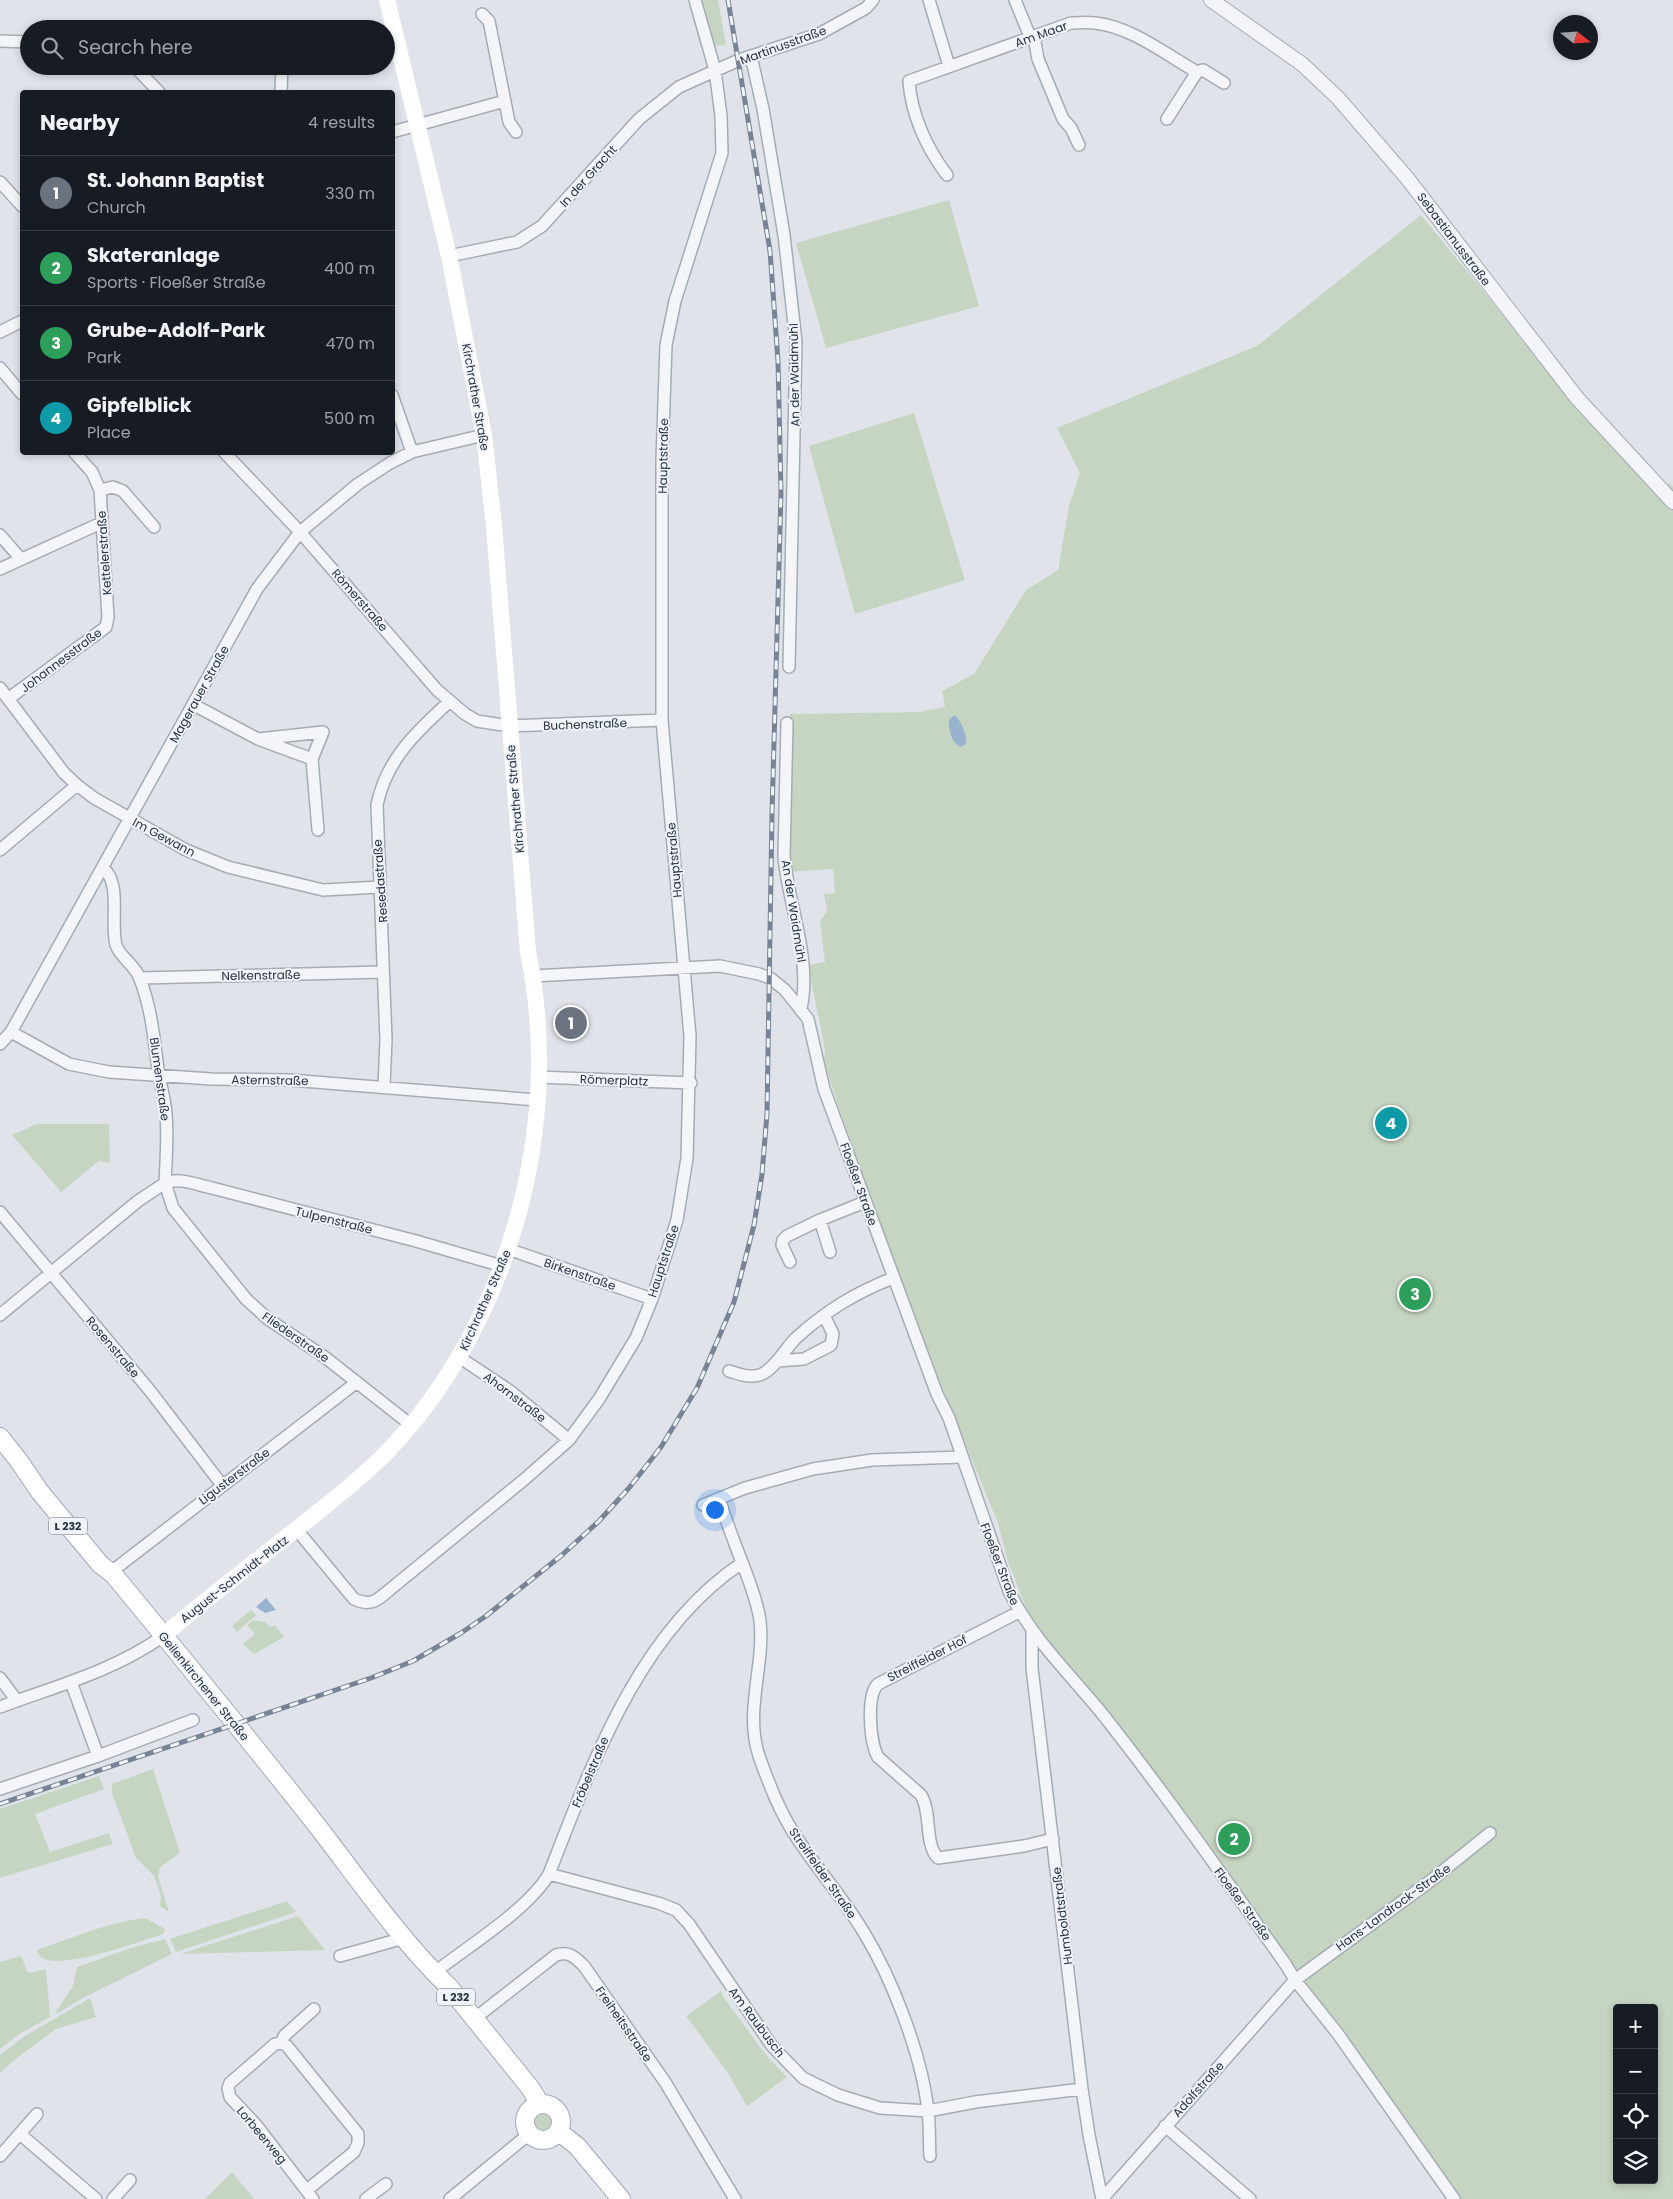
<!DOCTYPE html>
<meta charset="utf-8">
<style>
body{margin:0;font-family:Poppins,sans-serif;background:#20242c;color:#f1f3f6}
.controls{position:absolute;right:15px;bottom:15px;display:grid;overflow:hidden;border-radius:5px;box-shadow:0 2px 8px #0003}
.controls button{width:45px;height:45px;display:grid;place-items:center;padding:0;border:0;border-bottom:1px solid #363941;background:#171b24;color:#f1f3f6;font:25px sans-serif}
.compass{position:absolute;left:1553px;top:15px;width:45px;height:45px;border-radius:50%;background:#171b24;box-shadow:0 2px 8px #0003;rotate:107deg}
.you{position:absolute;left:714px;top:1509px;width:18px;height:18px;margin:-12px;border:4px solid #fff;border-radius:50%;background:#1a73e8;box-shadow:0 0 0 8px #1a73e833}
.badge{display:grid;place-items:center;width:32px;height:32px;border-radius:50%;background:#7c3aed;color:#fff;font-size:16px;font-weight:700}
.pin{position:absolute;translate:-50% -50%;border:2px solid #fff;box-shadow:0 1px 5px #0006}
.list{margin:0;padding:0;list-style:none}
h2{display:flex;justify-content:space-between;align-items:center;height:65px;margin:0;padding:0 20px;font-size:21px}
h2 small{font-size:16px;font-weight:400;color:#9ea1a6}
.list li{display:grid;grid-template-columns:32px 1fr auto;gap:15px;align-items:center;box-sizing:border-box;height:75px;padding:0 20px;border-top:1px solid #363941}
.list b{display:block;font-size:19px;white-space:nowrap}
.list p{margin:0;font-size:16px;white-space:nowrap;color:#9ea1a6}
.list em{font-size:16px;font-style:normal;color:#9ea1a6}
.icon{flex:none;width:28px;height:28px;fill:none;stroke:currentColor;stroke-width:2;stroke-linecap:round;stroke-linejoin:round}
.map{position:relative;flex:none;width:1673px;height:2199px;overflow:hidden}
.search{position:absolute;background:#171b24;box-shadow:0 2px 8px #0003;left:20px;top:20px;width:375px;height:55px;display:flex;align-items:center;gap:12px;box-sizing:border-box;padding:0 18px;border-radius:28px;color:#9ea1a6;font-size:19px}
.panel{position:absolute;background:#171b24;box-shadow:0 2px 8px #0003;left:20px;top:90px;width:375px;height:365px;border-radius:5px}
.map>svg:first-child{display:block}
.green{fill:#c6d5c1;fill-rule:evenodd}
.water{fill:#99b2cd}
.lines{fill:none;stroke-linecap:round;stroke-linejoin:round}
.minor-casing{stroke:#a5abb5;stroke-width:14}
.tertiary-casing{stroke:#a5abb5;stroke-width:16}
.primary-casing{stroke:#9fa8b7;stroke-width:20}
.minor{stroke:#f3f5f8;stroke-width:11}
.tertiary{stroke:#f3f5f8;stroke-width:14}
.secondary{stroke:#fff;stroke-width:16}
.primary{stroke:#fff;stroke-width:18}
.rail-casing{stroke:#788395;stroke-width:5}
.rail{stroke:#f0f3f7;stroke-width:3;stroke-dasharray:9;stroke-linecap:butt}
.labels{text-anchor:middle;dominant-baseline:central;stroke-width:4;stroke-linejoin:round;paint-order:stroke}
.shield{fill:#f0f3f7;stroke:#636c79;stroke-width:1}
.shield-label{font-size:11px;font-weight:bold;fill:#273243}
.street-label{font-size:12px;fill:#273243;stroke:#f0f3f7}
</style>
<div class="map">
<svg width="1673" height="2199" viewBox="0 0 1673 2199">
<rect width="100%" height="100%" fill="#e0e4ea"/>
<path class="green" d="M701,0H718L726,45L714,46Z
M949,200L979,306L826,348L796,243Z
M1421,215L1543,364L1655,489L1670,483L1673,487V2199H1458L1305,1981L1031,1620L1008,1562L998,1523L928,1353L897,1271L838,1105L824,1062L825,1049L808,965L825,962L820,921L827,911L824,894L835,893L833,869L788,872L790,714L920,712L945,707L942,691L974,674L1026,590L1058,570L1069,506L1080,473L1057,428L1257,346ZM1617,2008H1654V2180H1617Z
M914,413L965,580L855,614L809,446Z
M37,1124H109L110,1163L99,1161L61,1192L12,1135Z
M251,1610L256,1615L237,1632L232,1626Z
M253,1620L265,1622L270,1627L275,1625L284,1637L254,1654L243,1644L255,1634L247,1625Z
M153,1769L180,1853L160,1867L158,1876L169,1912L160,1906L161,1896L154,1876L136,1858L112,1793V1784Z
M99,1776L104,1789L35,1814L50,1852L109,1833L113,1844L0,1878V1809Z
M287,1901L296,1912L176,1952L170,1939Z
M298,1916L325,1950L180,1954Z
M145,1918L165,1929L163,1934C146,1939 41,1980 37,1950C72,1938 108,1922 145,1918Z
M165,1939L172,1954L83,1998L58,2013H55L73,1986L77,1967L134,1947Z
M21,1956L28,1973L46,1969L50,2017L19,2034L0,2049V1962Z
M721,1991L724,1998L766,2055L787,2077L747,2106L726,2070L686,2016Z
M90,1998L96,2017L56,2029L18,2057L0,2073V2055L25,2036Z
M533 2121a10 10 0 1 1 20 0a10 10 0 1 1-20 0Z
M232,2172L254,2199H205Z"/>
<path class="water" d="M953,716H956C962,724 967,734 966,744L960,747C950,740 949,731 949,720Z
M266,1598L276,1610L265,1613L256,1607Z"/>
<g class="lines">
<defs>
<path id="minor" d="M929,0L949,66
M1015,0L1031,39
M482,14L489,21L509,122L516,132
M1034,37L1038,59L1063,119L1071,128L1079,145
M0,41L29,42
M751,56L763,109L784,235L796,342L789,667
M134,66L159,92
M281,92L282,66
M1167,119L1197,72
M392,132L505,101
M947,175C927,149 911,114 909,81L1071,23C1079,23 1087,22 1095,23C1132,27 1165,54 1197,72L1203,70L1224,83
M0,182L22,206
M449,256L517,242L542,226L639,119L679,87L739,60L819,34L866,8L873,0
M0,332L22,321
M0,368L22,394
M392,395L412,452
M224,452L300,532L437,690L465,714L477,721L509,726L662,720
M100,490L113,487L123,491L154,527
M0,535L21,559
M0,569L101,523
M0,688L64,773L77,785L94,798L186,850L228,867L323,890L380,887
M8,699L106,627L108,617L100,490L92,472L74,452
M194,705L258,739L312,759L323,732L258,739
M787,723L784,856C788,904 812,960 801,1008
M312,759L318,830
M0,850L77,785
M533,976L720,966L759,974L770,978L785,990L808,1019L824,1089L937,1394L949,1418L1009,1591C1031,1637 1068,1672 1100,1711C1165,1793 1226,1880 1286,1965L1295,1980L1338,2034L1454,2199
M140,978L383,972
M11,1032L69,1064L109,1072L211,1079L290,1080L537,1100
M0,1044L11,1032L257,589L300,532L358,484L390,463L412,452L484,435
M538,1077L691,1083
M384,1086L386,1040L377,805C386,760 416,732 449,702
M0,1212L151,1392L222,1485
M820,1220L830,1252
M508,1249L652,1299
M790,1262L782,1245L783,1240L787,1236L820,1220L865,1202
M0,1315L138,1201L165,1183C166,1160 168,1137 166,1114C165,1099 160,1084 158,1069C154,1038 151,1007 140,979C135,964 120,958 116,945C110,923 122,883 103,868
M459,1357L510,1391L569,1440
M777,1361L804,1359L831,1345L833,1334L824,1315
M729,1371C739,1374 751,1379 762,1374C776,1367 785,1349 796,1338C827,1310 855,1293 893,1278
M411,1425L326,1358L268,1319L246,1299L173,1208L165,1183C180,1177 197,1185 212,1188L416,1241L502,1266
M719,1499C727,1523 736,1547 745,1570C751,1586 758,1604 760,1621C765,1666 744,1711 759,1756C769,1784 780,1813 797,1838C818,1870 843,1898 863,1931C892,1978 922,2055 928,2111C930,2126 929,2141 930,2156
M703,1505L745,1488L813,1469L872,1460L962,1457
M297,1530L354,1599C373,1608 379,1598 393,1587L526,1478L569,1440L599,1399L636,1338L652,1299L677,1220L687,1158L690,1036L662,720V460L666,345L675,301L722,153L721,116L715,70L695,0
M111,1572L357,1382
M1019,1612L878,1684C866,1696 870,1743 878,1757L921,1795C932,1813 924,1844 938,1858L1024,1846L1053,1839
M1032,1631V1668L1082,2089L1089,2135L1102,2199
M0,1678L17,1701
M71,1682L98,1756
M0,1707C56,1686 114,1671 163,1636
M0,1789L98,1756L193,1720
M549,1874L658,1903L676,1910L689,1924L772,2046L803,2078L838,2095L880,2108L928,2111L975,2102L1082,2089
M340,1956L404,1938
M434,1973C467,1947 529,1909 549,1874C592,1764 639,1631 742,1563
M474,2019L556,1955C569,1951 575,1957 584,1966L665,2082L735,2199
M282,2043L284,2036L314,2009
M1165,2126L1250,2199
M20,2134L96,2199
M0,2156L37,2114
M307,2190L354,2152L358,2143V2134L287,2046L282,2043L275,2044L230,2083L228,2088L230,2097L257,2126L313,2199
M113,2199L130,2180
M366,2199L386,2184
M450,2199L529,2134
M1102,2199L1295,1980L1429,1882L1490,1833"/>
<path id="tertiary" d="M1211,0L1302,64L1338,98L1407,178L1577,398L1673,502"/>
<path id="primary" d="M0,1437L19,1461L40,1492L100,1564L114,1575C182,1658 249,1739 315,1823C358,1878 398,1938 449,1987L531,2089L540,2104
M525 2122a18 18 0 1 1 36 0a18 18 0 1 1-36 0Z
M559,2132L577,2146L621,2199"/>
</defs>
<use href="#minor" class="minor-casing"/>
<use href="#tertiary" class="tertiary-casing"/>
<use href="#primary" class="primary-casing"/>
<use href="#minor" class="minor"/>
<use href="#tertiary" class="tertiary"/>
<path class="secondary" d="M163,1636C212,1594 263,1556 313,1516C339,1495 365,1475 388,1451C510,1323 564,1125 528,952L494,526L484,435L449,256L387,0"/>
<use href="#primary" class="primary"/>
<defs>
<path id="rail" d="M0,1804L371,1678L413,1661L461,1633L486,1616L562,1555L599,1521L629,1488L661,1447L697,1388L734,1302L754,1225L762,1174L767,1114L772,814L781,493L778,361L770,251L728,0"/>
</defs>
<use href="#rail" class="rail-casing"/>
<use href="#rail" class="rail"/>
</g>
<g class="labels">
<g class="shield">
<rect x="49" y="1517.5" width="38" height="17" rx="4"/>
<rect x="437" y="1988.5" width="38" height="17" rx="4"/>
</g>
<g class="shield-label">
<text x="68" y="1526">L 232</text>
<text x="456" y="1997">L 232</text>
</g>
<g class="street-label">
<text transform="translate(1041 34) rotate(-20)">Am Maar</text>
<text transform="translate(783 45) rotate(-20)">Martinusstraße</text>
<text transform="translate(588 176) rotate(-48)">In der Gracht</text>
<text transform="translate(1454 239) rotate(53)">Sebastianusstraße</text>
<text transform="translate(794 375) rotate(-91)">An der Waidmühl</text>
<text transform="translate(476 397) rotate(80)">Kirchrather Straße</text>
<text transform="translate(663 456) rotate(-89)">Hauptstraße</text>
<text transform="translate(104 553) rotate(-94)">Kettelerstraße</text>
<text transform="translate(360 600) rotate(49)">Römerstraße</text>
<text transform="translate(61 660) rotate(-37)">Johannesstraße</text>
<text transform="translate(199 694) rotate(-61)">Magerauer Straße</text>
<text transform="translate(585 724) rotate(-2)">Buchenstraße</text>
<text transform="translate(515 799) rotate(-95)">Kirchrather Straße</text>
<text transform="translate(164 837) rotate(28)">Im Gewann</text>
<text transform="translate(674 860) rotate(-95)">Hauptstraße</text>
<text transform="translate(380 881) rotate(-94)">Resedastraße</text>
<text transform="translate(794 911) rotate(81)">An der Waidmühl</text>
<text transform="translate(261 975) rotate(-1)">Nelkenstraße</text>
<text transform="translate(160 1079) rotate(82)">Blumenstraße</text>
<text transform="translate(270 1080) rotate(1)">Asternstraße</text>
<text transform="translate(614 1080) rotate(2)">Römerplatz</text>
<text transform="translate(859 1184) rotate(70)">Floeßer Straße</text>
<text transform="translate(334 1220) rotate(14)">Tulpenstraße</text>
<text transform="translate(663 1261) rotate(-72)">Hauptstraße</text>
<text transform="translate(580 1274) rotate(19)">Birkenstraße</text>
<text transform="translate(485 1300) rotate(-66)">Kirchrather Straße</text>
<text transform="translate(296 1337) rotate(35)">Fliederstraße</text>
<text transform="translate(113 1347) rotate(50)">Rosenstraße</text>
<text transform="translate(515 1397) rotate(37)">Ahornstraße</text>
<text transform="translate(234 1476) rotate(-37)">Ligusterstraße</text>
<text transform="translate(1000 1564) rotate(69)">Floeßer Straße</text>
<text transform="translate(234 1579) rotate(-38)">August-Schmidt-Platz</text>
<text transform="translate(927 1658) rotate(-27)">Streiffelder Hof</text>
<text transform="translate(204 1686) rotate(51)">Geilenkirchener Straße</text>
<text transform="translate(590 1772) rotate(-67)">Fröbelstraße</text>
<text transform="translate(823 1873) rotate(55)">Streiffelder Straße</text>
<text transform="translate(1243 1904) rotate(54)">Floeßer Straße</text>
<text transform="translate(1393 1907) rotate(-36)">Hans-Landrock-Straße</text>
<text transform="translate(1062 1916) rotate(-97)">Humboldtstraße</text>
<text transform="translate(757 2022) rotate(53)">Am Raubusch</text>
<text transform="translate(624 2024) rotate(55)">Freiheitsstraße</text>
<text transform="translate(1198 2089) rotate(-48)">Adolfstraße</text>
<text transform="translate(262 2135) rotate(50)">Lorbeerweg</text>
</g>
</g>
</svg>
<div class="controls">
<button>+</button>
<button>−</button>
<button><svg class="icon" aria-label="locate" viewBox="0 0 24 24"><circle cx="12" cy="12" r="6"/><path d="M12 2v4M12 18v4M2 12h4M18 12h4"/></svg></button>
<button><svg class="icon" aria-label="layers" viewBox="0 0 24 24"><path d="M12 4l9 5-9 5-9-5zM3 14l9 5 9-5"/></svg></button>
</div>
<svg class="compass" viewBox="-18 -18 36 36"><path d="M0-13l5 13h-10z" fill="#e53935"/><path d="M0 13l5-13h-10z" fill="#9ea1a6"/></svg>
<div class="you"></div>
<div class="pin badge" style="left:571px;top:1023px;background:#6b7280">1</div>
<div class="pin badge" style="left:1234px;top:1839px;background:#2e9e5b">2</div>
<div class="pin badge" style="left:1415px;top:1294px;background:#2e9e5b">3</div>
<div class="pin badge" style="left:1391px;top:1123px;background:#0f9aa8">4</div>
<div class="search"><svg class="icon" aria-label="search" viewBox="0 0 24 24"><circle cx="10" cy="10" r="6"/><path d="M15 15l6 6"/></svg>Search here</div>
<section class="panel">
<h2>Nearby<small>4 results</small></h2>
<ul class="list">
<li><span class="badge" style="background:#6b7280">1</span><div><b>St. Johann Baptist</b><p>Church</p></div><em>330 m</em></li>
<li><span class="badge" style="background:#2e9e5b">2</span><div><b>Skateranlage</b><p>Sports · Floeßer Straße</p></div><em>400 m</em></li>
<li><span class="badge" style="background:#2e9e5b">3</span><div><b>Grube-Adolf-Park</b><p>Park</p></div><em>470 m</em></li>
<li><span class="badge" style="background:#0f9aa8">4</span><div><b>Gipfelblick</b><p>Place</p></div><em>500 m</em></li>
</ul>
</section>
</div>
